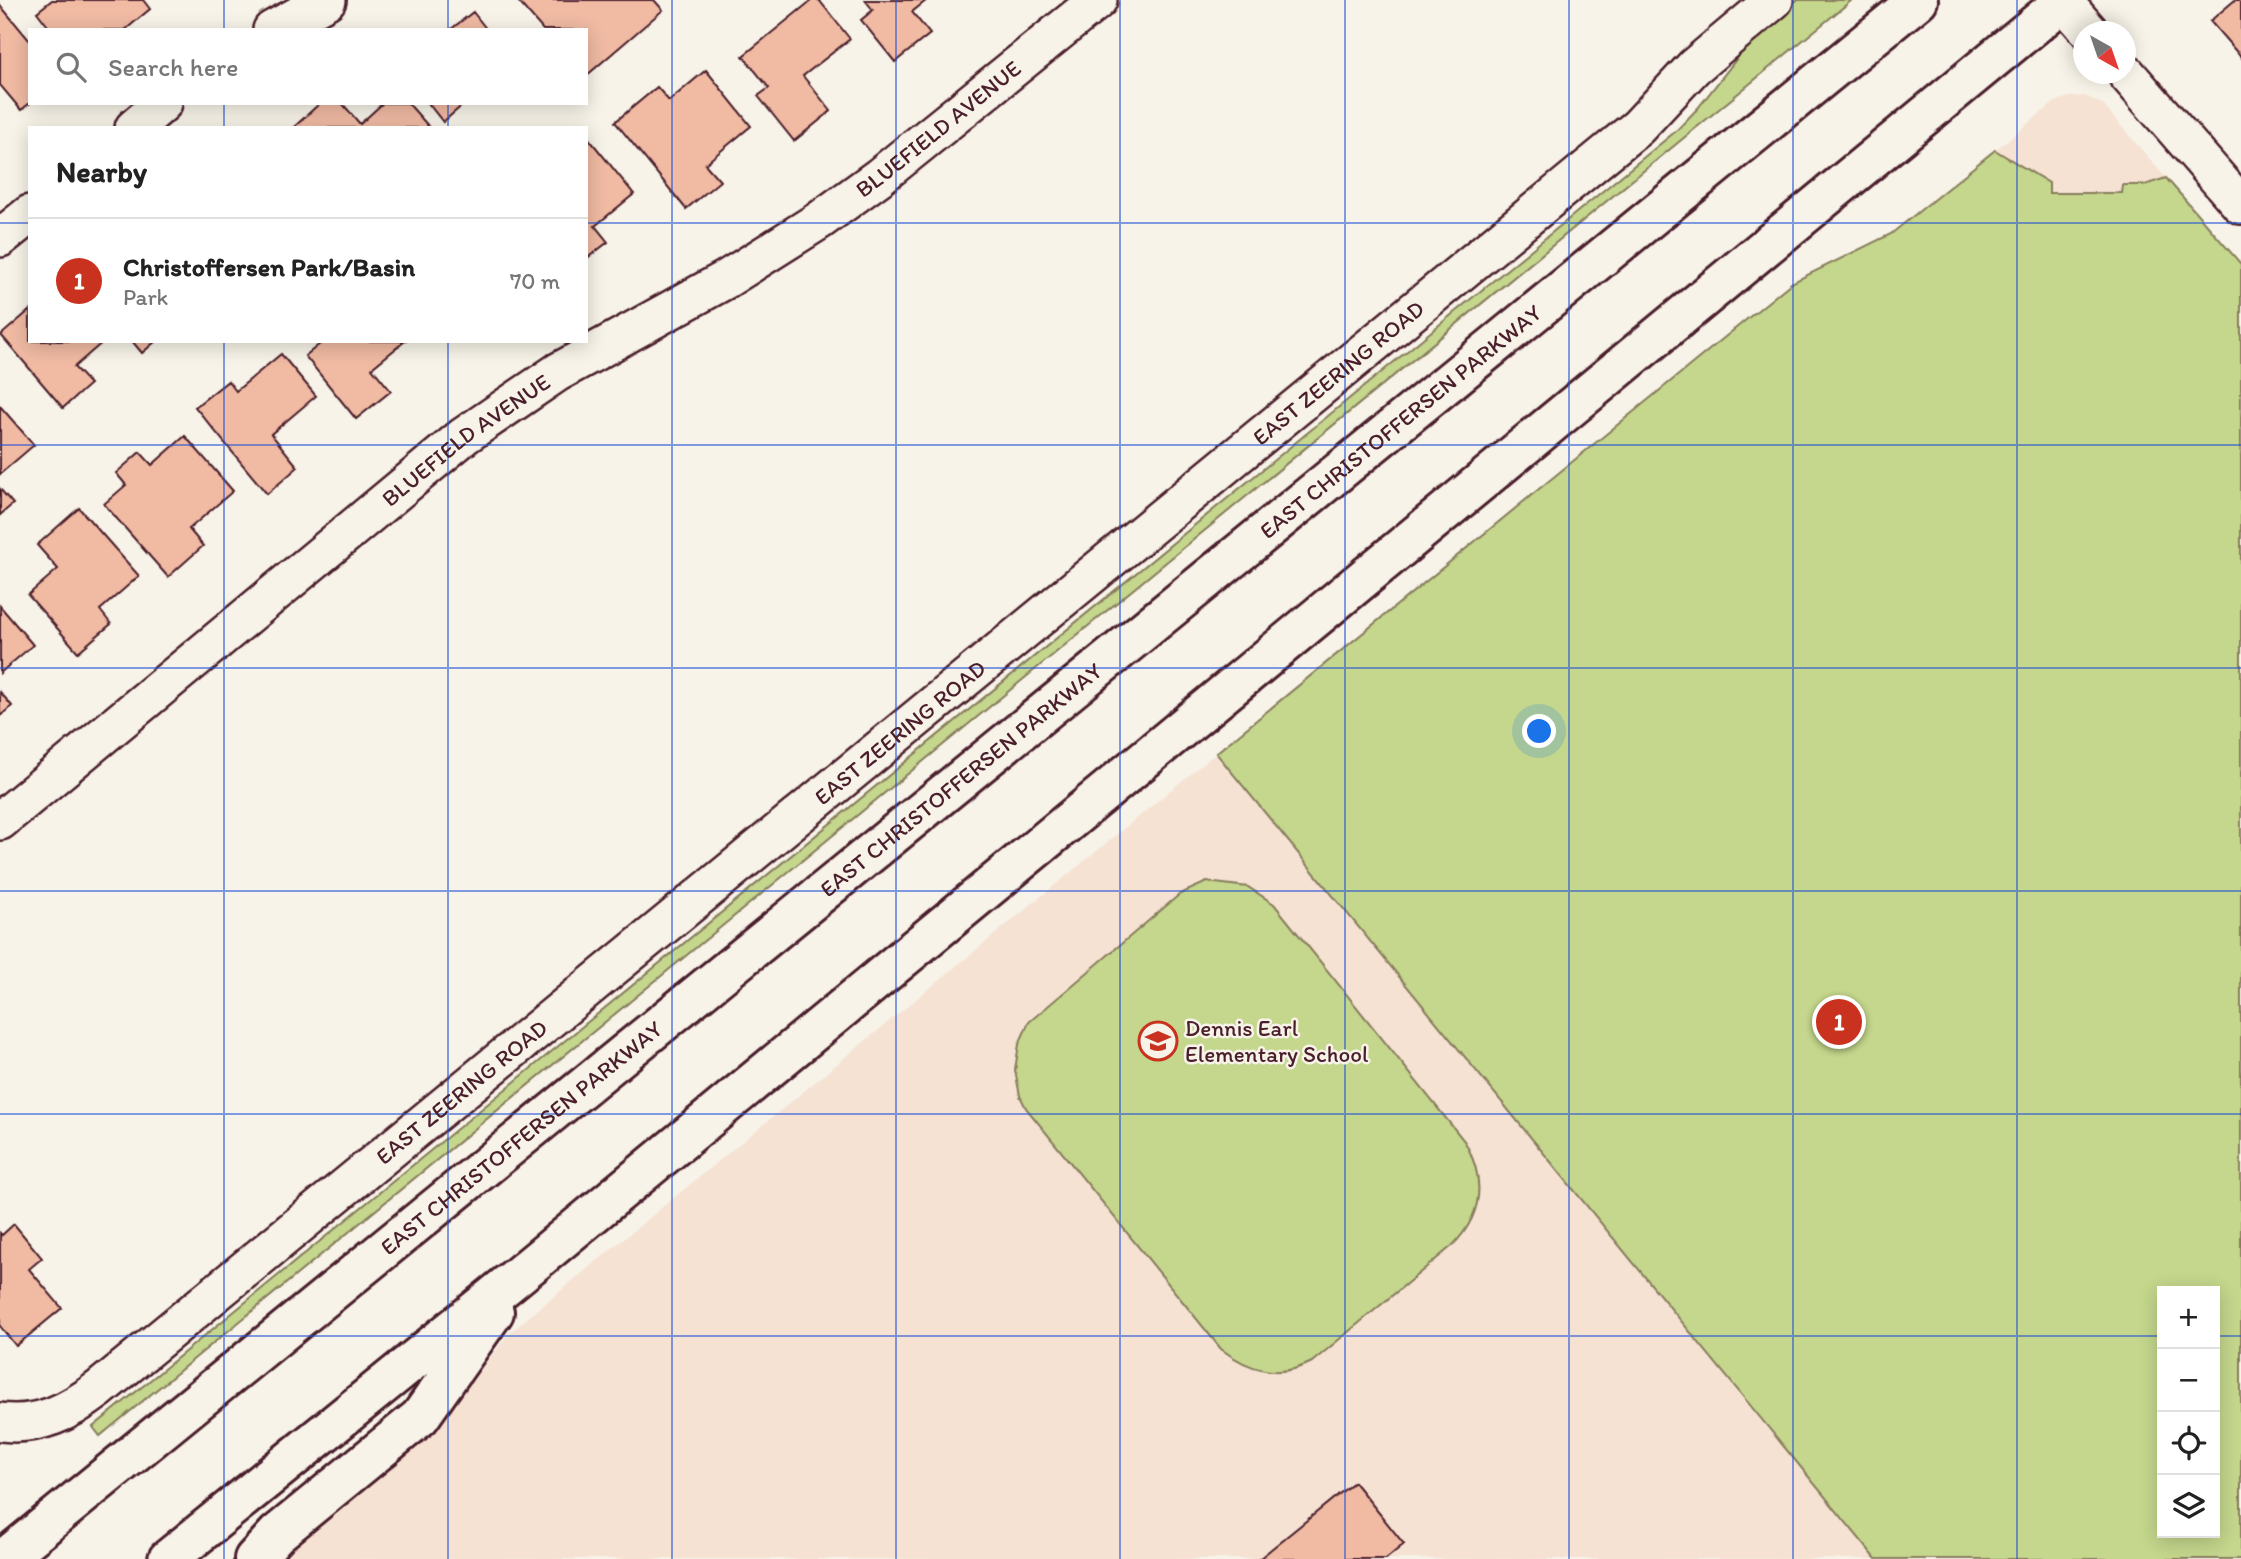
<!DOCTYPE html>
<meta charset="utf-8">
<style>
body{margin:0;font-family:Itim,sans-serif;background:#f6f6f6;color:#222}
.controls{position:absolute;right:21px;bottom:21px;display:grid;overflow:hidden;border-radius:0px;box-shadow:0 4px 18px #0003}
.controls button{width:63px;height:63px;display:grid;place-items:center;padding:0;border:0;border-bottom:2px solid #e0e0e0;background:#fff;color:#222;font:35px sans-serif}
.compass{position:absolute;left:2073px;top:21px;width:63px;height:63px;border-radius:50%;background:#fff;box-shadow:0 4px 18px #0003;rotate:140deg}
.you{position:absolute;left:1540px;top:732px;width:24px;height:24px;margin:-18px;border:5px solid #fff;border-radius:50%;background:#1a73e8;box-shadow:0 0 0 10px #1a73e833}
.badge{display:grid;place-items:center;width:46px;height:46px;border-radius:50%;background:#c8321e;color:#fff;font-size:23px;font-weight:700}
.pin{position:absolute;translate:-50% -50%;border:4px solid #fff;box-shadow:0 2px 7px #0006}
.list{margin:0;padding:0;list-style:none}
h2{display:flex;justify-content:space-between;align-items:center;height:91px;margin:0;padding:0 28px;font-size:30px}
h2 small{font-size:23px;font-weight:400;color:#767676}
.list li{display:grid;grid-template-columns:46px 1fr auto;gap:21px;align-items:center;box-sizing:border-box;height:126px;padding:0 28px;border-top:2px solid #e0e0e0}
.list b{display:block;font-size:26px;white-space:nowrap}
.list p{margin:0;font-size:23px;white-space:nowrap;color:#767676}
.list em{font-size:23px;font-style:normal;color:#767676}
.icon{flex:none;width:38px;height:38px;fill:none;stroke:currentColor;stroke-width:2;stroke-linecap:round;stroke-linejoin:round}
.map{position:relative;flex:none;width:2241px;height:1559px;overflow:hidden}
.search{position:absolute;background:#fff;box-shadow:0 4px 18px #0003;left:28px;top:28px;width:560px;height:77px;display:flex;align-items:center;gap:18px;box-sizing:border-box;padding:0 24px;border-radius:0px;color:#767676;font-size:26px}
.panel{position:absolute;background:#fff;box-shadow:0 4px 18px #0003;left:28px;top:126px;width:560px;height:217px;border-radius:0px}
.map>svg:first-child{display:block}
.built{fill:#f5e2d3}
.green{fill:#c4d78c;stroke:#877b5c;stroke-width:2;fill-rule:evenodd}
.building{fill:#f0baa3;stroke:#4a1f2b;stroke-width:2}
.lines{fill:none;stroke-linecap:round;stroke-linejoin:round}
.street-casing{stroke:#4a1f2b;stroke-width:42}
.secondary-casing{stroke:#4a1f2b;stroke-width:44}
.street{stroke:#f7f3e8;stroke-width:37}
.secondary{stroke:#f7f3e8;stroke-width:38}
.grid{fill:none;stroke:#1d4ed8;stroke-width:2;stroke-opacity:0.55}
.labels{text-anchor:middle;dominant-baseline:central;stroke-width:5;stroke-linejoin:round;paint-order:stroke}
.street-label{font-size:23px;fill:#4a1f2b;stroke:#f7f3e8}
.poi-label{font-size:23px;fill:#4a1f2b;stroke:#f7f3e8;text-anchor:start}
</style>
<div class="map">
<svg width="2241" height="1559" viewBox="0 0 2241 1559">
<rect width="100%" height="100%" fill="#f7f3e8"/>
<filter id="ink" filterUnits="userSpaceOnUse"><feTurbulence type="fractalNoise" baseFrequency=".0143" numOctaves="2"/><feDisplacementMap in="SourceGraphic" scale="14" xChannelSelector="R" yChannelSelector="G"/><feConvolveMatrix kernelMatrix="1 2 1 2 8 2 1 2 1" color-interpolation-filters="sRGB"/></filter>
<g filter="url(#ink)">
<path class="built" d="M2085,96L2102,104L2166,178L2145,185H2123V193H2049V183L1995,150L2055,102L2069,97Z
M1216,753L1876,1559H278L440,1424L508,1334Z"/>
<path class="green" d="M1797,0H1852L100,1436L93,1427L1676,131L1698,108L1756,34Z
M1995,150L2049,183V193H2122L2123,185H2145L2166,178L2241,264V1559H1876L1216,753L1791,283L1891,234ZM2162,1291H2215V1533H2162Z
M1207,882L1248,887L1274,904L1465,1142C1486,1180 1483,1215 1452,1246L1312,1362C1279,1379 1250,1371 1221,1349L1026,1108L1020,1096L1015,1070L1019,1044L1029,1022L1180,894Z"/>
<path class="building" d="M52,0H143L150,9L125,30H51L37,12Z
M517,0H654L663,10L586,76V30H543Z
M812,0H819L850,39L803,76L831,111L794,141L758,96L769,88L743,56Z
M865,0H927L912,12L930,34L895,62L861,20L873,10Z
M2235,0H2241V57L2210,21Z
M0,5L30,41V103L21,110L0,85Z
M473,12L487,30H450Z
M706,70L751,126L705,164L720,181L686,209L615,122L657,87L669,101Z
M320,103H342L360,124L383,103H408L430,128H293Z
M428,103H465L443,122Z
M586,135L634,194L595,226L608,242L586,259Z
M30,310V341H104L74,367L90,384L63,408L1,335Z
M132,341H156L142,353Z
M317,341H405L372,368L391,391L356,419L305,356L320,344Z
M281,354L316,396L271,434L298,467L267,494L195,407L228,381L236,391Z
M0,406L34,445L0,474Z
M185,436L233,491L189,529L203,546L168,577L104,504L126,485L116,473L140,452L152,465Z
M0,489L13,504L0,515Z
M79,508L139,576L100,610L111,624L78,652L28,595L58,569L37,545Z
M0,606L33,645L0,673Z
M0,692L12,706L0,716Z
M14,1224L42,1258L29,1269L62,1308L16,1346L0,1326V1233L2,1235Z
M1354,1482L1404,1544L1386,1559H1259Z"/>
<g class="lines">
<defs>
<g id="street">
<path d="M2062,0L2090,32"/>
<path d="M272,30L327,0"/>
<path d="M2126,73L2241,205"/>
<path d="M134,128L163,103"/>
<path d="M0,238L30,214"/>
<path id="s1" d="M0,821L464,436L558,372L725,280L820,220L879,177L1098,0"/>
<path id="s2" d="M0,1422C39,1427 69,1412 99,1389L1638,127L1694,67L1774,0"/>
</g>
<g id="secondary">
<path id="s3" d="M4,1559L1918,0"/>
<path d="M168,1559L519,1275L2065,0"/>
<path d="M254,1559L277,1534L420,1417L494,1312"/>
</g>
</defs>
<use href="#street" class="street-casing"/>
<use href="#secondary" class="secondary-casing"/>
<use href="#street" class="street"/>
<use href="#secondary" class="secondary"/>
</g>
</g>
<path class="grid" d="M224,0V30M448,0V30M672,0V1559M896,0V1559M1120,0V1559M1345,0V1559M1569,0V1559M1793,0V1559M2017,0V1559M224,103V128M448,103V128M0,223H30M586,223H2241M224,341V1559M448,341V1559M0,445H2241M0,668H2241M0,891H2241M0,1114H2241M0,1336H2162M2215,1336H2241"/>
<defs>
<symbol id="school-ring" viewBox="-11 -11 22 22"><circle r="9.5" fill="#f7f3e8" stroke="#c8321e" stroke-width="1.5"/><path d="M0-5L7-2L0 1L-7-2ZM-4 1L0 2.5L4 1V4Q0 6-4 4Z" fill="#c8321e"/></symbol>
</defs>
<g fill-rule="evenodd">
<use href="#school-ring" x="1136" y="1019" width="44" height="44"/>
</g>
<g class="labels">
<g class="street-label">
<text stroke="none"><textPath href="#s1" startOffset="1169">BLUEFIELD AVENUE</textPath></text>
<text stroke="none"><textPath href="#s2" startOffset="1710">EAST ZEERING ROAD</textPath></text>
<text stroke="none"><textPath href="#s3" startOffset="1801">EAST CHRISTOFFERSEN PARKWAY</textPath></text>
<text stroke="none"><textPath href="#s1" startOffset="602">BLUEFIELD AVENUE</textPath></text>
<text stroke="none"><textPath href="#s2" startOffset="1143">EAST ZEERING ROAD</textPath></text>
<text stroke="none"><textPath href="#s3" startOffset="1234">EAST CHRISTOFFERSEN PARKWAY</textPath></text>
<text stroke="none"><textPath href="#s2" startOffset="576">EAST ZEERING ROAD</textPath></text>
<text stroke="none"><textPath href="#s3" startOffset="667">EAST CHRISTOFFERSEN PARKWAY</textPath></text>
</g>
<g class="poi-label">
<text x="1185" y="1028">Dennis Earl<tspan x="1185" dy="26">Elementary School</tspan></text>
</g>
</g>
</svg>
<div class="controls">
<button>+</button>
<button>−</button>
<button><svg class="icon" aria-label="locate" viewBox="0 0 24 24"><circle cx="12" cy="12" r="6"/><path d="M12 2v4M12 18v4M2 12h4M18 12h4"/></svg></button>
<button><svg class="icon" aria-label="layers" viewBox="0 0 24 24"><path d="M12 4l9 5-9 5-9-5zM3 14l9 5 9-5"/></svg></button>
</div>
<svg class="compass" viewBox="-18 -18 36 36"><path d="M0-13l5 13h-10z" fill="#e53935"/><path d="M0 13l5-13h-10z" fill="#767676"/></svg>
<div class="you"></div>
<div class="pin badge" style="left:1839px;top:1022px">1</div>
<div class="search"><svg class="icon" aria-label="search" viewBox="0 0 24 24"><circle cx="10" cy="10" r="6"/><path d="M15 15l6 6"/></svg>Search here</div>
<section class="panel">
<h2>Nearby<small></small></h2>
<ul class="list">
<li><span class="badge">1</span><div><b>Christoffersen Park/Basin</b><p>Park</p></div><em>70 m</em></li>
</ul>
</section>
</div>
